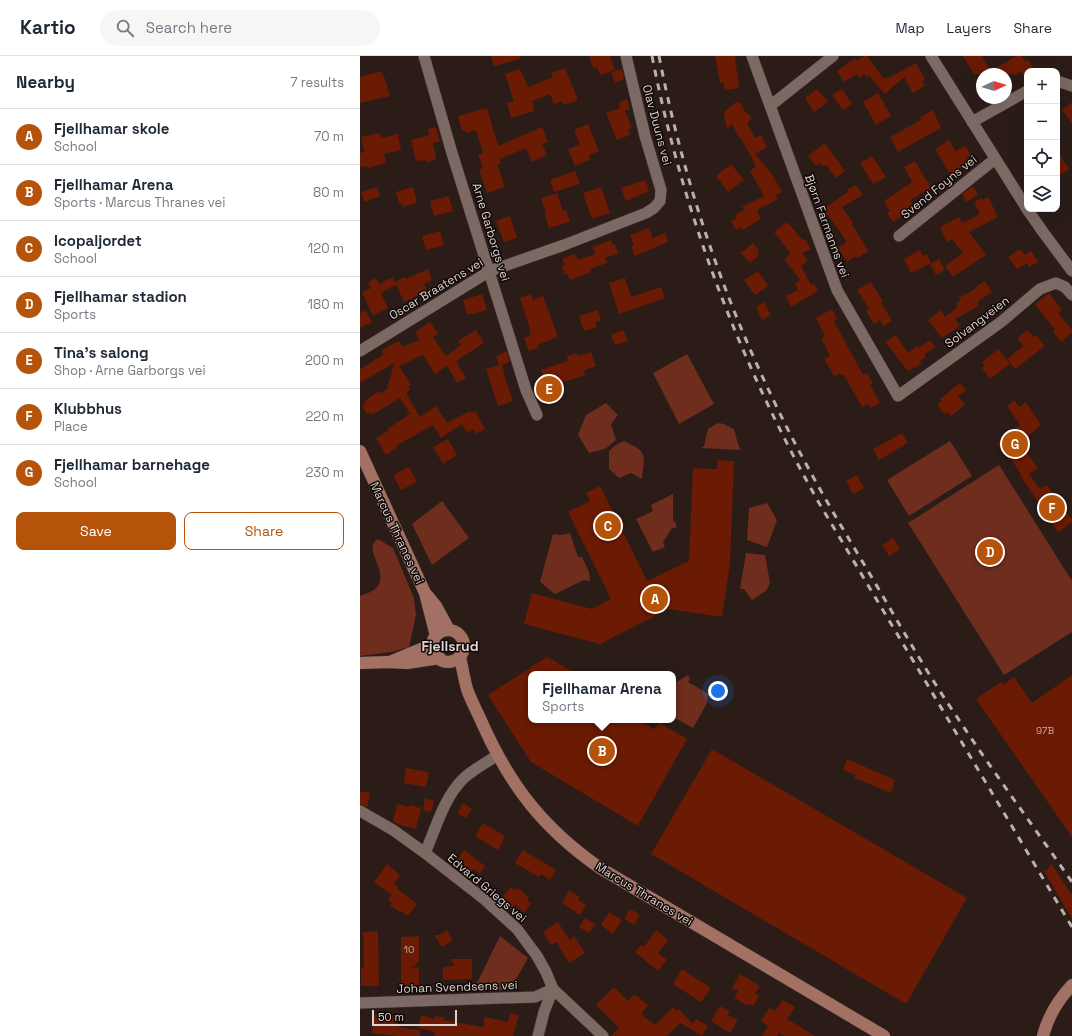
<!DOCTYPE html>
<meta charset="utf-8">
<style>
body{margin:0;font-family:"Space Grotesk",sans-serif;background:#f6f6f7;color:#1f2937}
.controls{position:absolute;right:12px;top:12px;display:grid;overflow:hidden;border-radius:8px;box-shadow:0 4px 16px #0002}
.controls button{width:36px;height:36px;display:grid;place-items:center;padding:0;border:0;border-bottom:1px solid #e0e1e3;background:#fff;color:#1f2937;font:20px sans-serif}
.compass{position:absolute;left:616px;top:12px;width:36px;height:36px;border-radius:50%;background:#fff;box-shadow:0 4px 16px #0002;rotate:86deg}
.scale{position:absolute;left:12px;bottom:10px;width:85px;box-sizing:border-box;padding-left:4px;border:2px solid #dfd4d1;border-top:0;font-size:11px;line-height:14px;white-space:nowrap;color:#dfd4d1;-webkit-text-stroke:3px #0f0807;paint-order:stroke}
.you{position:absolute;left:358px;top:635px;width:14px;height:14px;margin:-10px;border:3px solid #fff;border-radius:50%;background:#1a73e8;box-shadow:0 0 0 6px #1a73e833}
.badge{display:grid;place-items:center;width:26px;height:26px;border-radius:50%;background:#b45309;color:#fff;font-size:13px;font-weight:700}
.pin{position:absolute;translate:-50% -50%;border:2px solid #fff;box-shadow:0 1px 4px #0006}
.popup{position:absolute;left:168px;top:615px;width:148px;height:52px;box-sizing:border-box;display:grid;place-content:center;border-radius:8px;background:#fff;filter:drop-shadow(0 1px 3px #0005);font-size:13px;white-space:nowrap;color:#747a83}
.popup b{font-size:15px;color:#1f2937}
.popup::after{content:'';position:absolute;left:50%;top:100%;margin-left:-8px;border:8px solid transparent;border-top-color:#fff}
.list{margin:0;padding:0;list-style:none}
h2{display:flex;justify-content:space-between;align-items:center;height:52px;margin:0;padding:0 16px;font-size:17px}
h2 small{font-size:13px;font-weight:400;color:#747a83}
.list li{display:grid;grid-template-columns:26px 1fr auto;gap:12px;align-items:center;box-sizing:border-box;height:56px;padding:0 16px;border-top:1px solid #e0e1e3}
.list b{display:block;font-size:15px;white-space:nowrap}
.list p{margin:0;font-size:13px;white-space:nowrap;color:#747a83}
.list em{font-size:13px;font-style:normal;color:#747a83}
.actions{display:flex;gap:8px;padding:12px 16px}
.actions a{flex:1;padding:9px 0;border:1px solid #b45309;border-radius:8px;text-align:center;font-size:14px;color:#b45309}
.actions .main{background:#b45309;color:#fff}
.icon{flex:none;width:22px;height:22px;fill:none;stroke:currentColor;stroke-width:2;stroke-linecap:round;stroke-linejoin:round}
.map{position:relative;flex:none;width:712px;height:980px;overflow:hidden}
header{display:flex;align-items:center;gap:24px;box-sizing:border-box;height:56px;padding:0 20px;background:#fff;border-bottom:1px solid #e0e1e3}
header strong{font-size:19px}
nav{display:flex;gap:22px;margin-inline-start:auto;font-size:14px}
.search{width:280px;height:36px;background:#f6f6f7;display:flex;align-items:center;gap:10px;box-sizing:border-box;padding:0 14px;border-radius:22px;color:#747a83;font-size:15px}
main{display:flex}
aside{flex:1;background:#fff}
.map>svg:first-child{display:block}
.green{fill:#6e2d1d}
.building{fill:#6b1a04}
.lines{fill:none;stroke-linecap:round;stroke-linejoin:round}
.minor-casing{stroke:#443835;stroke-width:12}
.major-casing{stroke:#443835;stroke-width:13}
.minor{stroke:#7c6964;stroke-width:11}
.major{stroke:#a37163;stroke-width:12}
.rail{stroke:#bcb0ad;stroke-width:3;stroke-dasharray:7 7;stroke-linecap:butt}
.labels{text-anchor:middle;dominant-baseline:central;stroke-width:3;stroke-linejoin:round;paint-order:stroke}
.number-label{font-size:10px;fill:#c2a69e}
.street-label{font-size:12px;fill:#dfd4d1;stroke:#0f0807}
.quarter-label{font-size:14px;font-weight:bold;fill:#dfd4d1;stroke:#0f0807}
</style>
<header>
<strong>Kartio</strong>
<div class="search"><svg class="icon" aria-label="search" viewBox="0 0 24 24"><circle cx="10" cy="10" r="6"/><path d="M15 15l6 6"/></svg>Search here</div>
<nav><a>Map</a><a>Layers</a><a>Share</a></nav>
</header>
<main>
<aside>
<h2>Nearby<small>7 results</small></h2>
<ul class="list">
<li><span class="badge">A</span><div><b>Fjellhamar skole</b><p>School</p></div><em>70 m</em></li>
<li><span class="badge">B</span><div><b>Fjellhamar Arena</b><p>Sports · Marcus Thranes vei</p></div><em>80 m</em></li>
<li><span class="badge">C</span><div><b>Icopaljordet</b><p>School</p></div><em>120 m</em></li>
<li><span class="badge">D</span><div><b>Fjellhamar stadion</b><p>Sports</p></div><em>180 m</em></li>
<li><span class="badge">E</span><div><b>Tina's salong</b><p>Shop · Arne Garborgs vei</p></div><em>200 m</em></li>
<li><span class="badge">F</span><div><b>Klubbhus</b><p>Place</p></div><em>220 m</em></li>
<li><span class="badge">G</span><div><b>Fjellhamar barnehage</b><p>School</p></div><em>230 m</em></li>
</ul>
<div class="actions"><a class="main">Save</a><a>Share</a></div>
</aside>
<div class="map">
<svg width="712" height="980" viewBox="0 0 712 980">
<rect width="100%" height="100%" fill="#2b1c18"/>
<path class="green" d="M327,298L354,348L319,368L293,317Z
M246,347L258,359L251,368L256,384L245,393L229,397L218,379L226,359Z
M358,367L364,368L374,373L378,388L381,394L341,392L344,390L348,373Z
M264,385C289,397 284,397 282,423L271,417L259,422L249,413V395L256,389Z
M590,385L612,420L549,460L527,424Z
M639,409L712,525V576L644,619L548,467Z
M313,438V465L316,467V472H312L303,486L305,491L293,496L276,463L293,455L291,449Z
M82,445L109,482L72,509L52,468Z
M407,447L417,464L407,491L387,484L389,452Z
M210,477L218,501H222L229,516L230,525L224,524L195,538L180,526L193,478L202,479Z
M18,483L33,492L54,542L56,559L49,591L32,596L0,600V540C5,538 13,536 17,531C30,514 1,493 18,483Z
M386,497L405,499L410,527L406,535L392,544L384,533H380Z
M328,619L330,623L328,626L349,638L346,649L333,672L313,661V628Z
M140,880L168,902L150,934L114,933Z"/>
<path class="building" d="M131,0H159L160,3L134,10Z
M229,0H250L255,14L240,19L237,11L233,12Z
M355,0H375L379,32L365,34L363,26L360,27Z
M504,0H507L524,23L527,21L528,22L556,7L565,23L562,25L565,30L553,37L544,21L525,38L509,20L507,21L504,18L500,22L497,18L484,26L477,15L495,2L497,5Z
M603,0H622L631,15L656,0H662L666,6L668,4L674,13L672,15H667V18L664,20L662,15L654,20L652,18H614Z
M205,12L218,44L204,49L202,45L194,48L190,38L172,45L175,55L151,62L147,47L154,45L145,18L160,13L168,31L193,21L191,17Z
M262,13L264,23L255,27L251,16Z
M21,15L23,20H24L30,40L0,47V21Z
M457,33L468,46L454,56L445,42Z
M482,33L492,48L483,54L472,39Z
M518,37L531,60L516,69L503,46Z
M267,43L270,53L265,55L272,72L268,74L270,79L257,84L246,57L260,52L258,47Z
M376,46H379L384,52L383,53L392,62L387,67L395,82L401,79L407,91L395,98L412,118L422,136L416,139L418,143L397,154L401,163L383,174L382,171L376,174L371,165L377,162L375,159L384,154L382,151L404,140L390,115L396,110L381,82L380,83L372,68L367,73L364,56Z
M712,46V67L702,54Z
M127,52L138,90L182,71L188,86L182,88L187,99L172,106L166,92L140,103L141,107L137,108L145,131L127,137L119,113L123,112L118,99L123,97L116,74L106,77L105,74L102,75L98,60Z
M573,54L581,72L538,96L530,81L561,64L560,61Z
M228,68L239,95L229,99L231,103L215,110L208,93L220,89L214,74Z
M76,71L80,86L73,87L76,104L67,106L66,104L56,105L51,84L69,79L68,73Z
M20,77L21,82L38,78L41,94L24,98L26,107L8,112L7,110L0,111V97L4,96L1,81Z
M589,84L595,95L605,90L611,99L607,101L610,106L590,118L575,93Z
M465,87L485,115L476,122L466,109L463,111L460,107L456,110L448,100Z
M697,95L709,113L697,121Z
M512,100L526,121L513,128L500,107Z
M555,105L571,132L550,144L554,151L533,166L527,157L530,155L524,145L552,126L544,111Z
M371,108L384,124L368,136L356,120Z
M215,115L220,128L194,136L190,124Z
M285,124L289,135L266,145L261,132Z
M496,129L503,139L482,151L493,167L492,168L508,195L498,202L496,200L487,206L478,192L487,186L468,159L462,163L458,157L488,136L487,134Z
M613,130L618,139L606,146L602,138Z
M17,131L20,140L4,146L1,136Z
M53,131L57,147L43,151L42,147L39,148L36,136Z
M241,131L250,157L232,163L223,137Z
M197,137L203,155L206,154L210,166L189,172L184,157H186L181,142Z
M89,140L93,155L74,160L70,145Z
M628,141L638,161L609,176L626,199L593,221L585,210L603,197L592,183L587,186L580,171L599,161L602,167L620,158L614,146L622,142L623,144Z
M150,160L157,182L144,186L136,165Z
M427,166L443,184L445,183L451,193L442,197L448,205L441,210L451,229L454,227L458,235L431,251L426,240L438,234L435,227L440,224L424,203L431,198L414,176Z
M289,172L293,182L305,177L308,186L275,200L271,190L274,189L270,179Z
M80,175L84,189L66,194L62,180Z
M251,184L253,189L255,188L258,198L245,202L247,207L230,213L231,216L210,224L207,217L204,219L202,210L205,209L202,203L215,198L218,204L235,198L233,191Z
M393,187L399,194L397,196L399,199L390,207L381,197Z
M660,193L665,199L671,195L678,206L671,210L669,211L667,207L658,213L656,212L648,201Z
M560,194L563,200L567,198L571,207L551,217L544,203Z
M579,203L585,214L576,219L570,208Z
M68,213L72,224L64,228L67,235L44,246L35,226L45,221L46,223Z
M398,215L408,230L395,239L384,224Z
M33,221L36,229L21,237L28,252L13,260L2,236L11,232L8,226L16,222L19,228Z
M265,222L271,241L301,231L305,242L259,258L249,227Z
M625,225L632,236L617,246L619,250L595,263L600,270L582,282L568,264L581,254L585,261L598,251L596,247L600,245L599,242L615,233L614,232Z
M511,226L523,245L521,246L532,265L523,270L520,264L514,268L506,255L509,253L497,234Z
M689,237L702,254L698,257L712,274V277L701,286L693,276L695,274L675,248Z
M122,238L127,254L113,258L112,257L107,258L103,244Z
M171,238L173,244L183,240L198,281L177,289L178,292L169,295L164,282L170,280L169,277L171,276L160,242Z
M404,246L411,259L402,264L396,251Z
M472,253L477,263L474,264L475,267L503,319L507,317L513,328L510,329L520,347L510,352L508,348L502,351L483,318L481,319L480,317L474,320L464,303L470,300L461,282L465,280L456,262Z
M6,254L12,266L0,272V257Z
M238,254L241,264L235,266L237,271L224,275L219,260Z
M70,266L78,278L73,281L86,300L101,289L98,285L116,274L124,287L96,305L106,322L97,327L87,310L75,318L63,299L39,310L51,329L48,331L50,334L46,337L60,361L76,350L87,367L110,355L111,357L115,355L125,373L116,378L114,373L107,377L102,368L81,382L73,369L36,390L37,392L26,399L16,382L28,375L27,373L50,358L40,342L12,359L10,356L7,358L2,349L5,347L6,344L12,340L17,336L20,337L27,333L34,307L0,327V313L23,299L21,294L39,285L43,291L59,284L55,276Z
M263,274L268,285L255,289L251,279Z
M667,274L674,281L676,279L685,290L655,313L647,303L663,290L657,282Z
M536,279L548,297L557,290L559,292L570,284L575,291L564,299L566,301L560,305L562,307L555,312L554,311L548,315L525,286Z
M638,293L650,308L630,323L622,312L625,310L622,306Z
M147,295L150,306L142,309L145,319H144L153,345L138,350L126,313L139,309L136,300Z
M231,296L236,310L223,315L226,319L187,331L181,314L208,305L207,300L217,297L218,300Z
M600,327L606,334L598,340L605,349L591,360L588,356L585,359L577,349L582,345L580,343Z
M654,344L659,351L666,346L681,369L665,383L670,390L665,394L678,412L669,418L680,433L687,429L712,464V466L698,476L660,419L661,418L646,396L644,397L637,387L660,369L647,350Z
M542,377L548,387L519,404L513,393Z
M88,383L97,399L83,408L73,391Z
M358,404L374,405L370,507L362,561L309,553L240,588L164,568L172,537L232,553L251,543L208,456L230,445L226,437L240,430L287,525L329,505L333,412L357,413Z
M49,411L57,426L41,434L33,419Z
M497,419L504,432L493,438L486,425Z
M533,482L540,493L529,500L522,489Z
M187,601L217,618H171V664H278L294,673L300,667L327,683L278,770L171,706L128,639Z
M712,619V781L616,643L641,626L643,629L654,621L672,647Z
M352,693L607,842L546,948L291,798Z
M487,703L535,724L533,728L534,729L531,737L494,722L496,719L483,714Z
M46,712L69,716L66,731L44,727Z
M0,735L10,737L7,751L0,748Z
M65,742L74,745L71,756L63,754Z
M103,747L112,753L106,762L97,757Z
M37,748L50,751V749L61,752L56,773L37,768L33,765Z
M123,767L145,780L138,794L115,780Z
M104,794L125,810L120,818L112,813L111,816L96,806Z
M163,794L196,814L190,824L181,818L179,821L155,807Z
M691,807L712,839V863L684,815L688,813Z
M27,808L40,819L34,828L38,831L32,839L14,826Z
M151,831L155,834L158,832L169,842L167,844L171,848L164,857L155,849L152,853L143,845L145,843L142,841Z
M37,832L57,848L48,860L41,855L40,856L30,849L32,847L28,844Z
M209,834L220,841L218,844L226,849L220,859L202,847Z
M270,853L280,859L274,869L264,863Z
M249,856L262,864L253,878L241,869Z
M225,862L235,868L229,877L219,871Z
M198,866L210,885L214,880L225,897L209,907L196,886L191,889L183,876Z
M87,874L93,884L82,891L74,879H80Z
M296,874L308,884L298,897L307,904L298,915L275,896L281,889L284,891Z
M18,875L19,930H1V912H4L3,876Z
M59,880V906L51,912L59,911V929L41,930V881Z
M90,903H112V923L83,924V911L95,910Z
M322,913L351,932L342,945H339L313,928Z
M380,918L400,930L395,937L399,940L393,950L389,948L388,950L374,942L378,935L372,932Z
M254,931L268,945L273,939L275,940L276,939L288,949L281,958L295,969L313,951L317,955L319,953L333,968L336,963L348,970L342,980L320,967L307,980H251L259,972L236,949Z
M423,944L435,951L427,963L455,980H425L419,977L417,980H402L408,970L401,965L409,952L415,955Z
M360,950L370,956L368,959L378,964L370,977L351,965Z
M150,957L159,959L153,980H74L75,976L58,972L61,959L75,963V960L84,961V964L123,971L125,961L148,966Z
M15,958L38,961V971L60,974V980H38L12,977Z"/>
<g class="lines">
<defs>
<path id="minor" d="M64,0L92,97L166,334L177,359
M392,0L477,234L538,340L641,266L680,233L696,227L705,231L712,239
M571,0L667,153
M697,25L712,30
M410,50L473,0
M612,66L667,35
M667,153L683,176L712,215
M539,180L635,103
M0,295L130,215L204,189L286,157L294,152L300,145L301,134L285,80L266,0
M0,755L33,774L65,797L124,843L157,873L177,900L186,916L193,933L243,980
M65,797C76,772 84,741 104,722C114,713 127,706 138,699
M0,947L175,941L193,933
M178,980L184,956L193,933"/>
<path id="major" d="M0,395L65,537L76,580
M67,539L76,550L89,574
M72 590a16 16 0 1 1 32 0a16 16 0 1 1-32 0Z
M100,600C102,611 104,622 107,633C111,645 118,657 123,669C151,731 184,773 240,812L524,980
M32,605L73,588
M0,607L29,606L47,607L80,602
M683,980C688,960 698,944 712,929"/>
</defs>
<use href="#minor" class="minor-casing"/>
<use href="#major" class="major-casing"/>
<use href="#minor" class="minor"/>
<use href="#major" class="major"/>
<path class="rail" d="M292,0C323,158 380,307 459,447L712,871
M299,0C322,118 360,233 412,341C442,405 478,465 514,525C541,571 567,617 597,661C634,717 674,771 712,826"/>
</g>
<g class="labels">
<g class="number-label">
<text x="685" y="674">97B</text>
<text x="49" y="893">10</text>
</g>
<g class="street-label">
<text transform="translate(297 69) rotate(75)">Olav Duuns vei</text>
<text transform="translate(579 131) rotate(-39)">Svend Foyns vei</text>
<text transform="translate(467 170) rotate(70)">Bjørn Farmanns vei</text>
<text transform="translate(131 176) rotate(73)">Arne Garborgs vei</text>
<text transform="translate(76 233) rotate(-31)">Oscar Braatens vei</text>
<text transform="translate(617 266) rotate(-37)">Solvangveien</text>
<text transform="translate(37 477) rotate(65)">Marcus Thranes vei</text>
<text transform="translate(127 832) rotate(40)">Edvard Griegs vei</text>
<text transform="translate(284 838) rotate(31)">Marcus Thranes vei</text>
<text transform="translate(97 931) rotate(-2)">Johan Svendsens vei</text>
</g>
<g class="quarter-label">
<text x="90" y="590">Fjellsrud</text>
</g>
</g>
</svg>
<div class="controls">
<button>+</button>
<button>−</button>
<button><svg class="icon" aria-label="locate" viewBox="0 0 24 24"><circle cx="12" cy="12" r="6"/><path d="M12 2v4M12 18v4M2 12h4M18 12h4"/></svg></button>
<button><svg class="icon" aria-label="layers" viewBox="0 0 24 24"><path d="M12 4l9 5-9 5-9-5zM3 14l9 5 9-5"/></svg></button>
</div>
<svg class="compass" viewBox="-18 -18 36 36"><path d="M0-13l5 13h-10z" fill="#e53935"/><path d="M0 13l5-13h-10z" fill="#747a83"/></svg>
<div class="scale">50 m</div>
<div class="you"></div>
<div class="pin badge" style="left:295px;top:543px">A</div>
<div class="pin badge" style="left:242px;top:695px">B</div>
<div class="popup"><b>Fjellhamar Arena</b>Sports</div>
<div class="pin badge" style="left:248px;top:470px">C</div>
<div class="pin badge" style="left:630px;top:496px">D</div>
<div class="pin badge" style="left:189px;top:333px">E</div>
<div class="pin badge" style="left:692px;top:452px">F</div>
<div class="pin badge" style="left:655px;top:388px">G</div>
</div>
</main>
